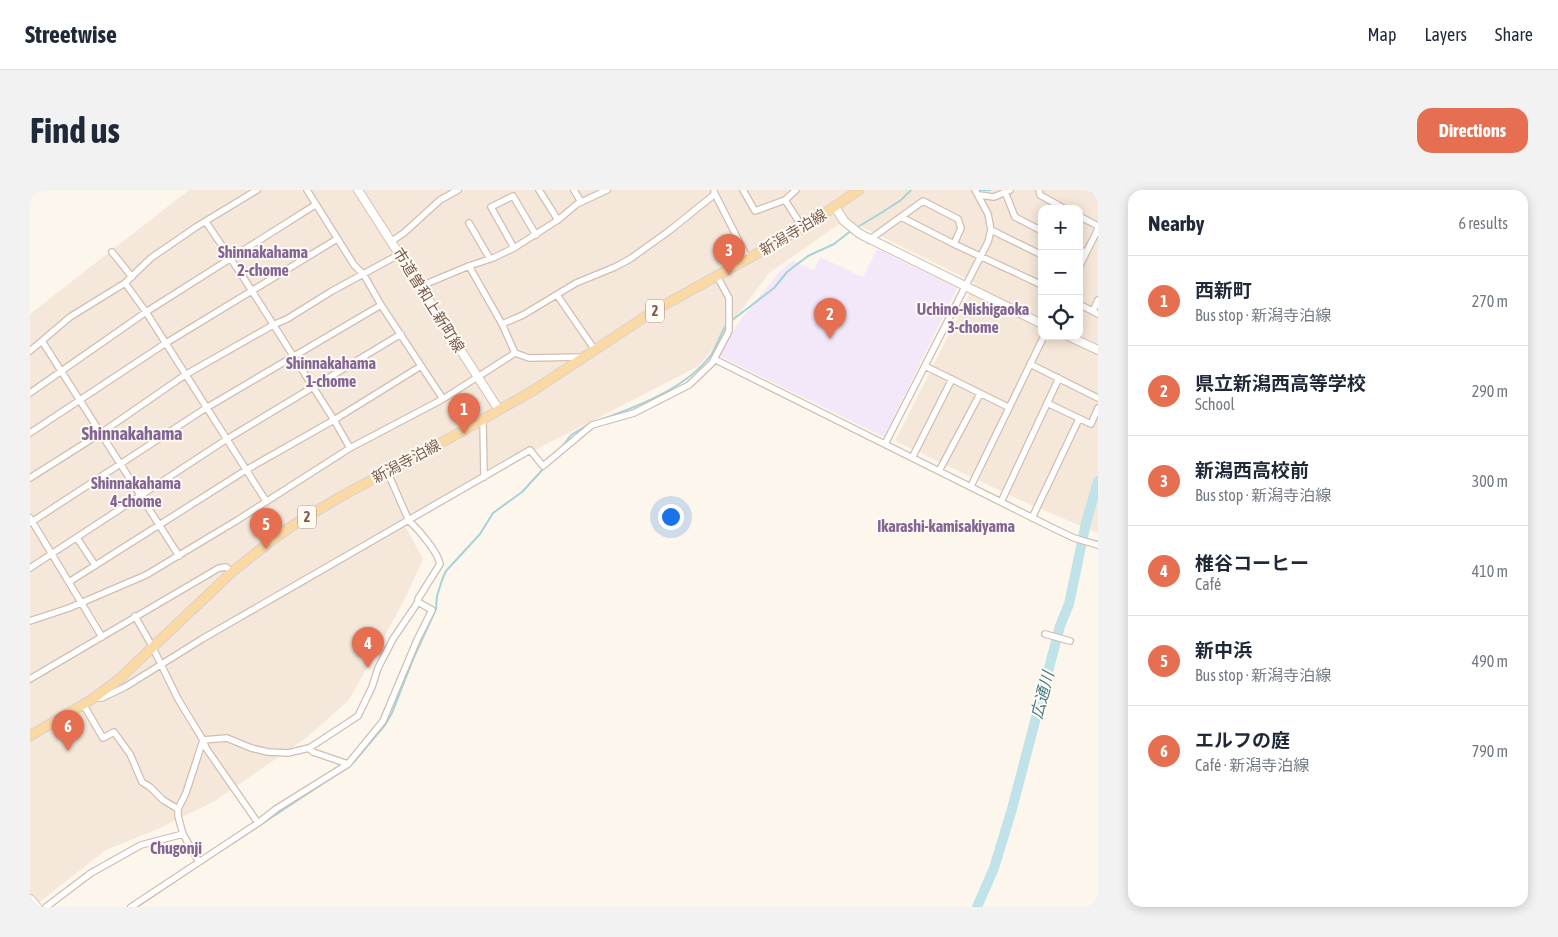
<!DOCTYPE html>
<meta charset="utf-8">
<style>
body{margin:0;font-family:"Asap Condensed","Noto Sans JP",sans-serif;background:#f2f2f3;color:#1f2937}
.controls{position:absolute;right:15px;top:15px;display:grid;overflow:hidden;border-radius:10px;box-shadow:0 2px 12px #0003}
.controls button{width:45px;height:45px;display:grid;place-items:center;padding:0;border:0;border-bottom:1px solid #e0e1e3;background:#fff;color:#1f2937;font:25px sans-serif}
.you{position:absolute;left:640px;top:326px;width:18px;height:18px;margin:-12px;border:4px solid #fff;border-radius:50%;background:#1a73e8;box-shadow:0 0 0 8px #1a73e833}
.badge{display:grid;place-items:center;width:32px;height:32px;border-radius:50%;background:#e76f51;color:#fff;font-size:16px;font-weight:700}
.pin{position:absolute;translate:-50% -41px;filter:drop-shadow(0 1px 2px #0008)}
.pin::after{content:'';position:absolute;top:26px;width:18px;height:15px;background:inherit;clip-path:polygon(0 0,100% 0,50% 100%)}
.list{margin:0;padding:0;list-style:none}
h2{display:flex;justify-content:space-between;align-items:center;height:65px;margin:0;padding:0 20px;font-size:21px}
h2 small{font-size:16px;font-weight:400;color:#747a83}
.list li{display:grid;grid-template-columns:32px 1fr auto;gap:15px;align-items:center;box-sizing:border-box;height:90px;padding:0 20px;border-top:1px solid #e0e1e3}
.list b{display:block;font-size:19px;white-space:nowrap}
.list p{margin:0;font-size:16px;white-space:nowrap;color:#747a83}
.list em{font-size:16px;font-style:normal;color:#747a83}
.icon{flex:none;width:28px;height:28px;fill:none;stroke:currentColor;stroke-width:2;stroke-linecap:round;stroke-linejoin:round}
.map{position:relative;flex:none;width:1068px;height:717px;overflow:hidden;border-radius:15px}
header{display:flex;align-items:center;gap:30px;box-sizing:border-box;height:70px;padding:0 25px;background:#fff;border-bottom:1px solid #e0e1e3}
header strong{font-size:24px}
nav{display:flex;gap:28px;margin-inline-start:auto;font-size:18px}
.intro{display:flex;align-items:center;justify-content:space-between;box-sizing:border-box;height:120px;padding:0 30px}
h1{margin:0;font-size:35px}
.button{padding:12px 22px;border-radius:15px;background:#e76f51;color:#fff;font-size:18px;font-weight:700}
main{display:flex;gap:30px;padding:0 30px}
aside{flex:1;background:#fff;border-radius:15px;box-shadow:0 2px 12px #0003}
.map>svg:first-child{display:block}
.residential{fill:#f5e8da;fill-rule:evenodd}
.education{fill:#f3e8fa}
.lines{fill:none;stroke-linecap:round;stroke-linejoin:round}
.stream{stroke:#a5d3da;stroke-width:2}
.river{stroke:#bfe3e8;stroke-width:10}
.street-casing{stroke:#d1beb0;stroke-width:8}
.secondary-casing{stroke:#d6c0b0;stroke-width:10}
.primary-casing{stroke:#dad1cd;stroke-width:11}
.street{stroke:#fff;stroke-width:5.5}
.secondary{stroke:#fff;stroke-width:8}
.primary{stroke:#fbd9a5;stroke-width:9}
.labels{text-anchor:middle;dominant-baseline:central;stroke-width:4;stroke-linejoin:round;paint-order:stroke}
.shield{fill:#fffaf3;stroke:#a28b7f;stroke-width:1}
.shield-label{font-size:14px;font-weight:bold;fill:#7a5c4d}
.street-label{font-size:15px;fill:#7a5c4d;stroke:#fffaf3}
.neighbourhood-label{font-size:16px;font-weight:bold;fill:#846695;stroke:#fffaf3}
.water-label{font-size:16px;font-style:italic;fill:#437c86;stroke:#fffaf3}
.quarter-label{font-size:18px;font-weight:bold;fill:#846695;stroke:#fffaf3}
</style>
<header>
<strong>Streetwise</strong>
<nav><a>Map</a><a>Layers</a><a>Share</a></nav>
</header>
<div class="intro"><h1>Find us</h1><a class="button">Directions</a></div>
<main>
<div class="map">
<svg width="1068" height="717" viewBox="0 0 1068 717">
<rect width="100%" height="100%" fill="#fdf6ec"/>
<path class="residential" d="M159,0H1068V343L1001,315L865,251L945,93L822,32L808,35L739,83L675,169L667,177L371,329L393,369L376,407L319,510L276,548L185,611L128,639L76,660L3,717H0V124ZM1012,19H1049V146H1012Z"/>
<path class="education" d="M847,59L927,98L854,247L689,166L708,133L749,82L763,71L784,80L790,67L833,87Z"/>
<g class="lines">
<path class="stream" d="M949,0H960
M826,38L851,23L871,10L881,0
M701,131L744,98L757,82L778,66L804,54L822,40
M573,229C611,215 656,198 681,165C688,155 690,143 697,134
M531,258L541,245L559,234
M167,676C218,644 267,610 317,578L323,573L355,535L362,523L384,467L406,419L407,406L412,390L416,381L450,344L463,323L492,302L515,277
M107,717L163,679"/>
<path class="river" d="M947,717L964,678L982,619L1030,436L1039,414L1056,333L1068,291"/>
<defs>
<path id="street" d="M277,0L324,75L334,85L351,115L413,209
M509,0L528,30
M544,0L551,12
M713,0L725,21L755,10L766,0
M1009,0L1010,5L1035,19
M1064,0L1068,2
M684,2L718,69
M975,2L985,27L1012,41
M949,5L964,7L980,0
M755,10L773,38
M1049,26L1068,36
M871,27L924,54L1012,95
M176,32L215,90L304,230L320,258
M439,33L460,69
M961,40L1012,65
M839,50L893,11L928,29L931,38L924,54
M362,51L375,42L410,10L428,0
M484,58L461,17L483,6L506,45
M1049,59L1056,63
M82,62L102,87
M439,76L472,134L485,163L499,168L553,167
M1049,77L1068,39
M95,93L116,122L236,311
M391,96L439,76L463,68L484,58L528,30L547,14L577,0
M527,105L565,160
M1049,114L1068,124
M1063,121L1068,110
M472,134L493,125L546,93L585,77L600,69L639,41L685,4
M12,151L149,366
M0,161L40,127L95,93L121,68L166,37L227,0
M684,169L1025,339L1044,348L1068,355
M1000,174L1068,208
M895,176L978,217
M0,203L116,122L285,15
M1017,213L1061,234L1068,218
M453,230L454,287
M0,243L136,153L307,49
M855,254L958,52L961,40L958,24L945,0
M882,268L922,189
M909,281L950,204
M0,288L71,243L155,185L243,135L257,129L302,101L370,64
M941,296L1014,146
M971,312L1029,188
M0,328L72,447
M1002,328L1049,229
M0,333L176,218L351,115
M47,348L65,375
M0,378L197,249L371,144
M39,392L216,280L304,230L391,176
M105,426L122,456L148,509L173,550L176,558L228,633
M0,431L39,418L116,385L206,331L320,258L413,209L485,163
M1015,444L1040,451
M0,489L189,378L196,377L202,382
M65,508H72L95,497L172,449L500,260L513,276L562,235L604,223L659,195L682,173L699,141V108L687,86
M53,514L73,548L84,542L100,564L112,592L120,597L133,610L148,619
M173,550L197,548L221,558L238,562L258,563L279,558L290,551L328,526L342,497L348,478L363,449L388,412V409L410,374C408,362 388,339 379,331L357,281
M279,558L283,562L318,574
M169,672L153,644L148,626V619L156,603L173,550
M16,717L61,683L111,655L153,644
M101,717L228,633L246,619L318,574L353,531L387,450L402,420L388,412"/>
<path id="secondary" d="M328,0L469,220
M805,17L814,31L830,44L1012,134
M1038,146L1068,160
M0,709L7,717"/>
<path id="primary" d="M0,546L64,508L88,490L202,382L242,350L265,334L310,307L429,243L504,200L627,119L773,38L829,0"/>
</defs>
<use href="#street" class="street-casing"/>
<use href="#secondary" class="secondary-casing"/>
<use href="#primary" class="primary-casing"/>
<use href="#street" class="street"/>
<use href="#secondary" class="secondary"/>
<use href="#primary" class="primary"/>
</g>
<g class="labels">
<g class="shield">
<rect x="616" y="109.5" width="18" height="23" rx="4"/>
<rect x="268" y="315.5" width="18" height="23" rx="4"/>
</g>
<g class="shield-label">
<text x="625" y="121">2</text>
<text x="277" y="327">2</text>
</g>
<g class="street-label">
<text transform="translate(763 42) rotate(-31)">新潟寺泊線</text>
<text transform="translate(399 110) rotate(58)">市道曽和上新町線</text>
<text transform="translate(376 271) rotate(-28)">新潟寺泊線</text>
</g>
<g class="neighbourhood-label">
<text x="233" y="62">Shinnakahama<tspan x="233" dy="18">2-chome</tspan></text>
<text x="943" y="119">Uchino-Nishigaoka<tspan x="943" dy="18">3-chome</tspan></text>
<text x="301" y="173">Shinnakahama<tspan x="301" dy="18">1-chome</tspan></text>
<text x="106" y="293">Shinnakahama<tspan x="106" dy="18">4-chome</tspan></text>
<text x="916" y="336">Ikarashi-kamisakiyama</text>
<text x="146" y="658">Chugonji</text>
</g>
<g class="water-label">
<text transform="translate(1012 505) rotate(-75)">広通川</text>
</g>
<g class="quarter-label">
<text x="102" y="243">Shinnakahama</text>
</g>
</g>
</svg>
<div class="controls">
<button>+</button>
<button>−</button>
<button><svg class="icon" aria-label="locate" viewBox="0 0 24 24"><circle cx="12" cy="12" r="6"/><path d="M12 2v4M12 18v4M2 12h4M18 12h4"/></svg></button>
</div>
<div class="you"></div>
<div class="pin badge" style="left:434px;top:244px">1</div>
<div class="pin badge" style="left:800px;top:149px">2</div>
<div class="pin badge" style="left:699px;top:85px">3</div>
<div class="pin badge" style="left:338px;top:478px">4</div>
<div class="pin badge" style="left:236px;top:359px">5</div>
<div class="pin badge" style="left:38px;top:561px">6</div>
</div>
<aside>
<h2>Nearby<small>6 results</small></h2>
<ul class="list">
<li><span class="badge">1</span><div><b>西新町</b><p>Bus stop · 新潟寺泊線</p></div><em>270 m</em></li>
<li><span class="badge">2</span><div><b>県立新潟西高等学校</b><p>School</p></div><em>290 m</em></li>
<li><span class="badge">3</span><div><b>新潟西高校前</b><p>Bus stop · 新潟寺泊線</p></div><em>300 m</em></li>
<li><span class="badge">4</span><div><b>椎谷コーヒー</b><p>Café</p></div><em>410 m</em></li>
<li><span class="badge">5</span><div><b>新中浜</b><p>Bus stop · 新潟寺泊線</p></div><em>490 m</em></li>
<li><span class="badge">6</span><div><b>エルフの庭</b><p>Café · 新潟寺泊線</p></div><em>790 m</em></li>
</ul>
</aside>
</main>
